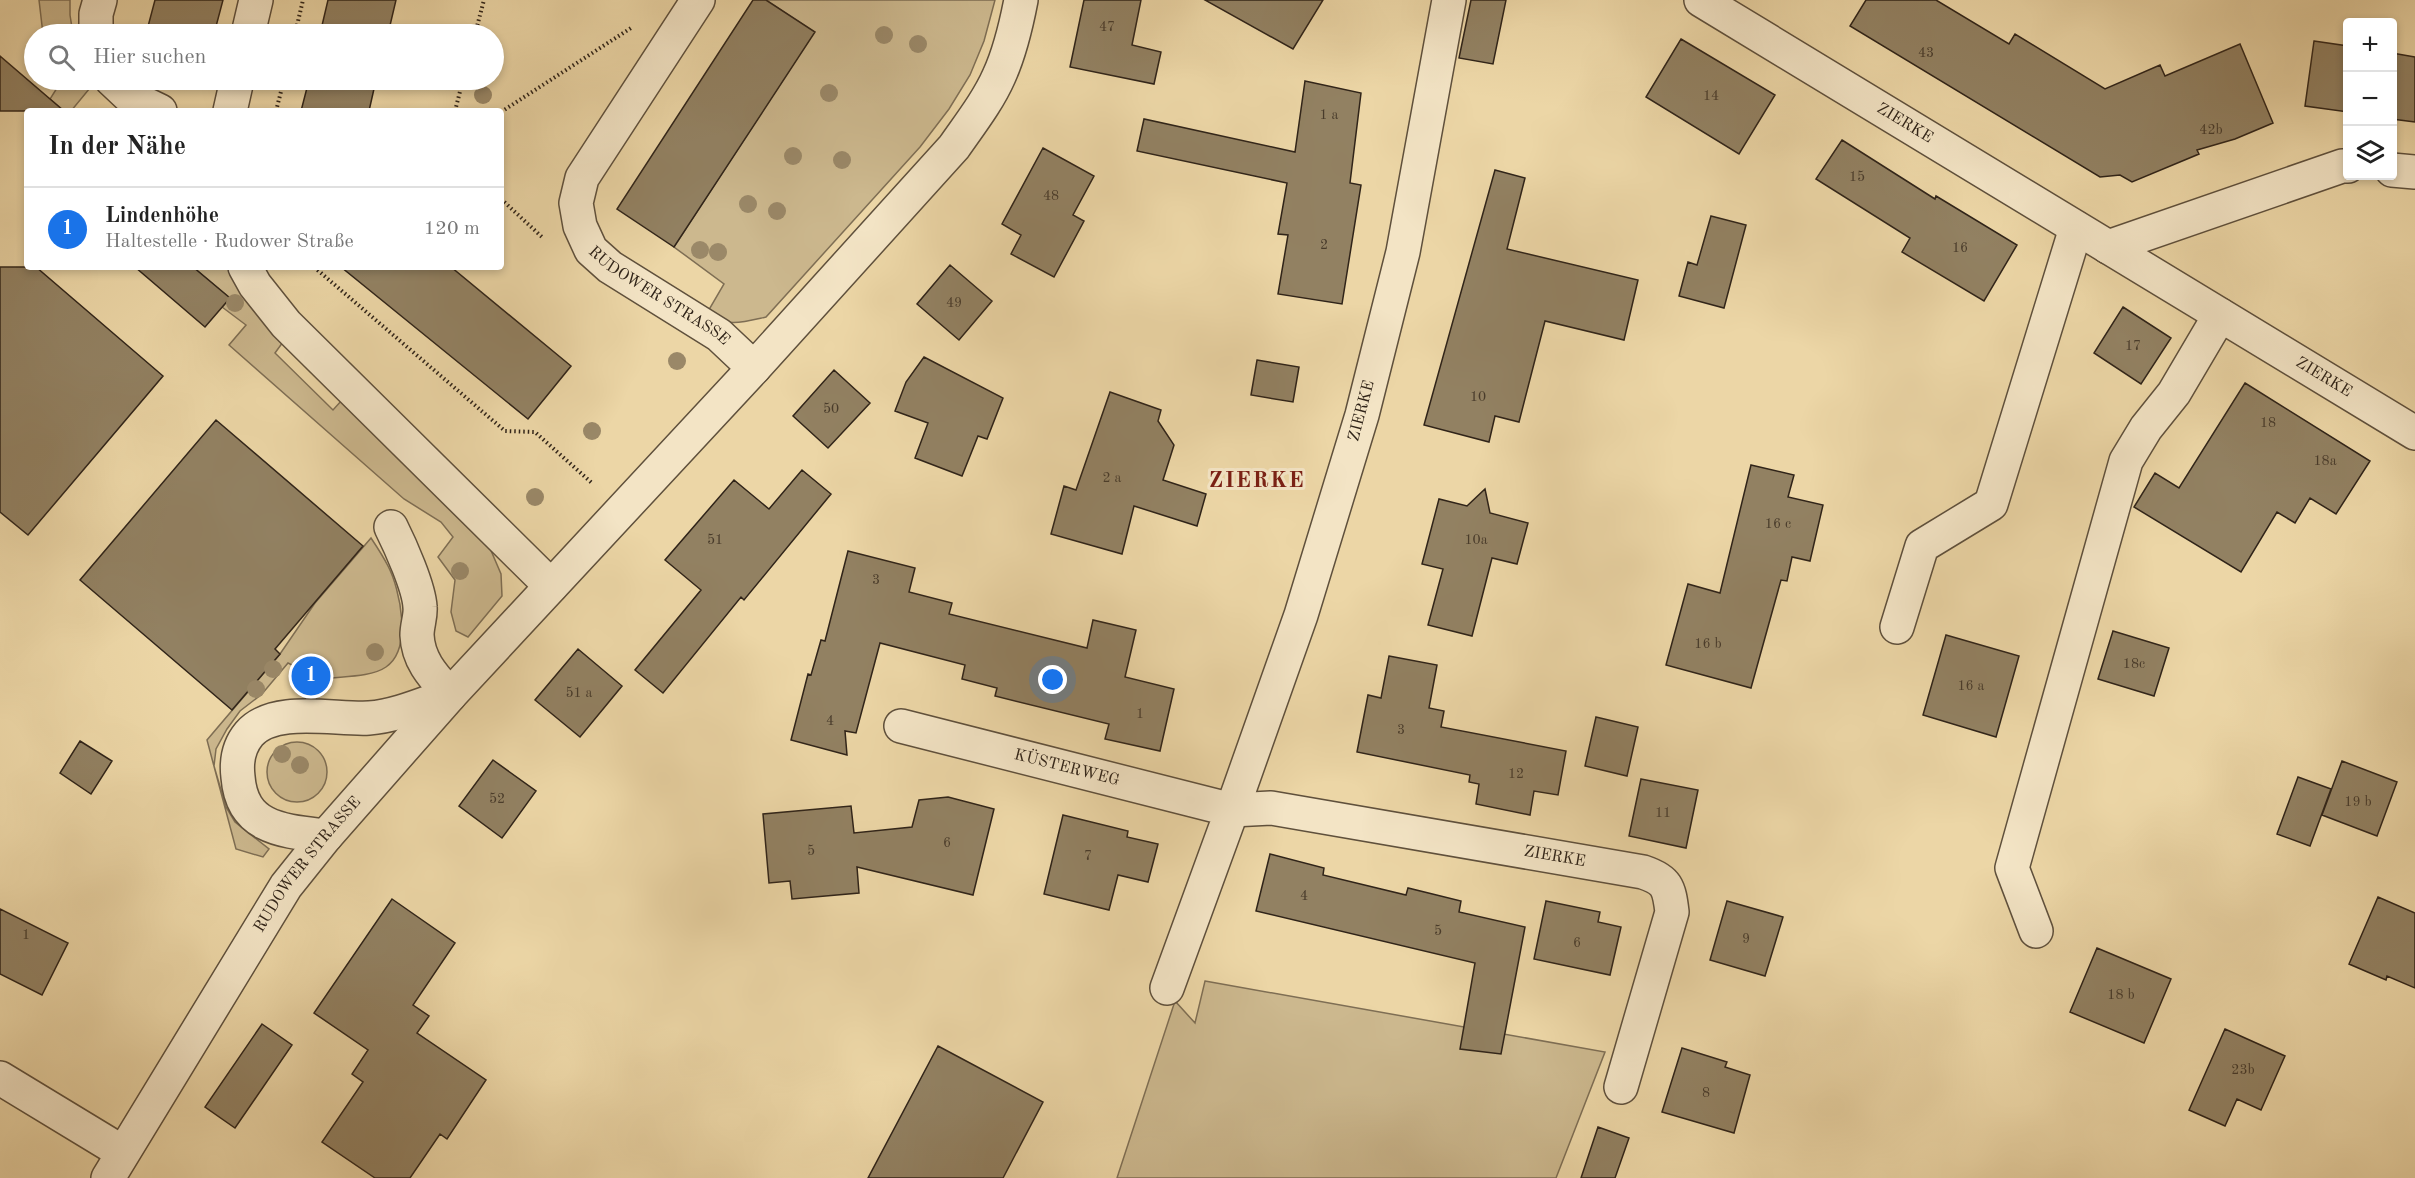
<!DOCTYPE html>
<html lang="de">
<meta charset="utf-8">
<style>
body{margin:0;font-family:"Old Standard TT",serif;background:#f6f6f6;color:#222}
.controls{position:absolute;right:18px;top:18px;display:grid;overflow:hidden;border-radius:6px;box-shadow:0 3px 9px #0003}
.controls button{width:54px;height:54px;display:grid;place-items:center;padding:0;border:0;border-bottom:2px solid #e0e0e0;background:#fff;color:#222;font:30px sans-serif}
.you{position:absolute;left:1053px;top:680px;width:21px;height:21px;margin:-15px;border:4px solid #fff;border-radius:50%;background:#1a73e8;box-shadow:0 0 0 9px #1a73e833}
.badge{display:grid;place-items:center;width:39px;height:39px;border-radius:50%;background:#1a73e8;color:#fff;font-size:20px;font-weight:700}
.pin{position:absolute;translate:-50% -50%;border:3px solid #fff;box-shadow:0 2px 6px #0006}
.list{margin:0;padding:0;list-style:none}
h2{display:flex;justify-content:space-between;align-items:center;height:78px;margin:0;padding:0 24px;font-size:26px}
h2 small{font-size:20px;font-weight:400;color:#767676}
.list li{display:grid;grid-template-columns:39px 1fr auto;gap:18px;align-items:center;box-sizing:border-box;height:84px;padding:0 24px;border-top:2px solid #e0e0e0}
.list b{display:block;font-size:22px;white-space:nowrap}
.list p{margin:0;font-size:20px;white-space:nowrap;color:#767676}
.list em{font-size:20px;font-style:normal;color:#767676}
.icon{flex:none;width:33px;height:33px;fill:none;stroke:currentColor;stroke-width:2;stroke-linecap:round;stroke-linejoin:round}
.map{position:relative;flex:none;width:2415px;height:1178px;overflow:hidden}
.search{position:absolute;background:#fff;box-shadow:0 3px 9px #0003;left:24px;top:24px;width:480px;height:66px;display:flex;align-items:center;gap:15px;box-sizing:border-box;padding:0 21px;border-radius:33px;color:#767676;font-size:22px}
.panel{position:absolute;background:#fff;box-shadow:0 3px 9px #0003;left:24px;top:108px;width:480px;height:162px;border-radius:6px}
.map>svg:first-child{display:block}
.green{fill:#ccb88e;stroke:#7e6e54;stroke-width:1.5}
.building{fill:#928162;stroke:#302419;stroke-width:1.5}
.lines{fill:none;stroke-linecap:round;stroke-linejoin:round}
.minor-casing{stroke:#5f503c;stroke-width:36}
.path{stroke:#302419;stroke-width:4;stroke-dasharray:1.5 3;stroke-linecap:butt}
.minor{stroke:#f3e4c5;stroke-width:33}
.tree{fill:#9a8868}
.labels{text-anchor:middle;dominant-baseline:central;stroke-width:6;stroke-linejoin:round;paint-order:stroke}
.number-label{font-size:14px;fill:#483b2b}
.street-label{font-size:16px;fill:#302419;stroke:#f3e4c5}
.district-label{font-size:22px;font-weight:bold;letter-spacing:1.5px;fill:#7a1f14;stroke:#f3e4c5}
</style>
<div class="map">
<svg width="2415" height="1178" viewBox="0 0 2415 1178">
<rect width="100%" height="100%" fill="#ecd6a6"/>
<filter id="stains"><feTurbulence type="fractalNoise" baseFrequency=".00333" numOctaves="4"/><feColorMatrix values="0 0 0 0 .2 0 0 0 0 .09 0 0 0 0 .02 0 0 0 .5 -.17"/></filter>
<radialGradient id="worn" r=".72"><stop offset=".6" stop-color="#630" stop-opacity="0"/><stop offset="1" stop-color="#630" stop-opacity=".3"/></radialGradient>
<path class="green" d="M39,0H70V15L73,34H43Z
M766,0H995L984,41L970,75L949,109L920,147L766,317C744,322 726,328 707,313L724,284L674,247L814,32Z
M62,80H91L90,88L71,111H64L50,99Z
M193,267H228L236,280L283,342L275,353L333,410L342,400L486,539L501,574L502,596L468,637L456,631L451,612L455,580L438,557L453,537L441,522L404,499L229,345L246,325L222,307L230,298Z
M371,538C377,547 383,556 388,566C400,589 413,649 386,667C370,678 341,676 322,679L327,667L303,657L298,668L288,663L262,694L240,711L227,729L216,749L214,766L226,807L235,822L269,849L263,857L236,849L207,740L280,654L315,603Z
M267 772a30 30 0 1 1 60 0a30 30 0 1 1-60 0Z
M1205,981L1605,1052L1556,1178H1117L1175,1001L1195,1023Z"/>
<path class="building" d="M155,0H223L214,34H146Z
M328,0H396L388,34H320Z
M753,0H766L815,32L674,247L617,209Z
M1084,0H1141L1132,45L1161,52L1154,84L1070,67Z
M1205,0H1323L1293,49Z
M1471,0H1506L1493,64L1459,58Z
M1866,0H1936L2009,44L2015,34L2105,89L2160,65L2165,76L2240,44L2273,123L2235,139L2197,150L2199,154L2132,182L2120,175L2100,177L1850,26Z
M1681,39L1775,95L1739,154L1646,97Z
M2314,41L2348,46V112L2305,106Z
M2392,53L2415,57V122L2392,119Z
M0,56L64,111H0Z
M309,80H376L369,111H301Z
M1305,81L1361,93L1350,183L1361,185L1342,304L1278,294L1288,235L1278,234L1287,183L1137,151L1144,119L1295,152Z
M1842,140L1935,199L1936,196L2017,245L1984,301L1902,252L1910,238L1816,179Z
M1043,148L1094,176L1073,215L1084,221L1054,277L1011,254L1021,235L1002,224Z
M1495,170L1525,178L1507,249L1638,280L1624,340L1545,321L1519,422L1495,416L1489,442L1424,425Z
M1711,216L1746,225L1724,308L1679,296L1688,262L1697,265Z
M950,265L992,301L959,340L917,304Z
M0,267H36L163,376L28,535L0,512Z
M135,267H193L230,298L205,327Z
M341,267H451L571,366L528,419Z
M2123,307L2171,338L2141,384L2094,353Z
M924,357L1003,398L987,439L978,436L962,476L915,458L928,423L895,411L906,382Z
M1257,360L1299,367L1293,402L1251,395Z
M834,370L870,403L828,448L793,416Z
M2245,383L2370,461L2336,514L2310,498L2295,523L2277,512L2241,572L2134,507L2155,473L2179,488Z
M1110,392L1161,410L1158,421L1174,445L1163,480L1206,494L1197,526L1134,506L1122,554L1051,534L1064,486L1076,490Z
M216,420L363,546L275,649L280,654L232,710L80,580Z
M1751,465L1794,475L1788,497L1823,505L1810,561L1792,557L1787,581L1781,580L1751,688L1666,665L1688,584L1720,593Z
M802,470L831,494L744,600L741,597L663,693L635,670L701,590L665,560L734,480L769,509Z
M1485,489L1490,513L1528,523L1517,564L1492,558L1472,636L1428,625L1443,569L1422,564L1439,499L1467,506Z
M848,551L915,568L909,592L952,603L949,614L1087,648L1093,620L1136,630L1125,677L1174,689L1160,751L1105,739L1109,724L995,696L997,688L962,679L965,665L880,643L856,733L845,731L847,755L791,740L808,674L811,675L821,640L825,641Z
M2113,631L2169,648L2154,696L2098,679Z
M1946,635L2019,656L1996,737L1923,715Z
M578,649L622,686L580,737L535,700Z
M1389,656L1437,665L1429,708L1444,711L1441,727L1566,751L1558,795L1534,791L1530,815L1476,804L1479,784L1469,782L1470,775L1357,752L1368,695L1381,698Z
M1596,717L1638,727L1627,776L1585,766Z
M80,741L112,761L91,794L60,773Z
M493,760L536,791L502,838L459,806Z
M2342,761L2397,782L2377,836L2322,815Z
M2298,777L2331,789L2310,846L2277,834Z
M1641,779L1698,790L1686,848L1629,836Z
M948,797L994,809L973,895L857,867L859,893L792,899L790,881L769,883L763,814L851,806L854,833L912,827L919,800Z
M1063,815L1128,831L1127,837L1158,844L1148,882L1118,875L1109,910L1044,894Z
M1270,854L1324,868L1323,875L1406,895L1408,888L1461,901L1459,912L1525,927L1501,1054L1460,1049L1475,963L1256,911Z
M2378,897L2415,913V988L2387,976L2386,980L2349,964Z
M392,899L455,943L413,1005L429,1016L417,1033L486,1080L447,1139L440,1134L410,1178H375L322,1142L363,1082L352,1074L368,1050L314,1013Z
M1546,901L1600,912L1598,922L1621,927L1610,975L1534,959Z
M1727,901L1783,917L1765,976L1710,960Z
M0,909L68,943L42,995L0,974Z
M2097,948L2171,979L2144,1043L2070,1012Z
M262,1024L292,1045L235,1128L205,1107Z
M2225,1029L2285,1056L2261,1110L2237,1099L2225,1126L2189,1110Z
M938,1046L1043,1102L1003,1178H868Z
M1682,1048L1727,1062L1725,1067L1750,1075L1734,1133L1662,1112Z
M1598,1127L1629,1138L1615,1178H1581Z"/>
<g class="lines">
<defs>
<g id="minor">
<path id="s1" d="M698,0L582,178L576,203L580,226L591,250L610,267L719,335L754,368"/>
<path id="s2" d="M1449,0L1403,252L1362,415L1301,615L1232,810L1271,808L1643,872C1667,880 1669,887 1672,912L1621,1087"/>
<path id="s3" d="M1701,0L2415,433"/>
<path d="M96,34V14L100,0"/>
<path d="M248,34L256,0"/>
<path d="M112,80L129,96L160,111"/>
<path d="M230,111L237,80"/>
<path d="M2392,170L2415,172"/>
<path d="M2108,247L2342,166H2348"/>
<path d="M245,267L255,285L286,324L551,586"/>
<path d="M391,527C400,545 419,587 420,607C421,616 417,625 417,635C418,661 434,677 450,695"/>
<path d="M1897,627L1922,546L1991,504L2076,228"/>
<path id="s4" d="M901,726L1232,810L1167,988"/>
<path d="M326,836C283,831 242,829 238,777C236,761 239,746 249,734C274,705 335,720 369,718C396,716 423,704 449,695"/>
<path d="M2036,931L2012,868L2126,461L2146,428L2174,393L2220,315"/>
<path d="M0,1078L122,1152"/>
<path id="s5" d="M108,1178L286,886L326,836L450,695L754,368L954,147C970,124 988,101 999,76C1010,52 1016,26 1021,0"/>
</g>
</defs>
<use href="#minor" class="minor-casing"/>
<path class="path" d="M295,34L303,0
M475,34L484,0
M276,111L284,80
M455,111L463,80
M501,112L631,28
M501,199L542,237
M314,267L505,431L535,432L592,483"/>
<use href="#minor" class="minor"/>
</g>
<g class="tree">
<circle cx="884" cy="35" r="9"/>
<circle cx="918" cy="44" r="9"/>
<circle cx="829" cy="93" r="9"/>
<circle cx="483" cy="95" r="9"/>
<circle cx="793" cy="156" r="9"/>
<circle cx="842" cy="160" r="9"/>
<circle cx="748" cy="204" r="9"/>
<circle cx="777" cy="211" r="9"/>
<circle cx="700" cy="250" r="9"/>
<circle cx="718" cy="252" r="9"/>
<circle cx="235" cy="303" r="9"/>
<circle cx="677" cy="361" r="9"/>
<circle cx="592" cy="431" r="9"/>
<circle cx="535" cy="497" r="9"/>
<circle cx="460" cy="571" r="9"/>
<circle cx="375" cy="652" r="9"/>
<circle cx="273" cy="669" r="9"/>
<circle cx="256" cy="689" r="9"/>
<circle cx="282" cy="754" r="9"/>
<circle cx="300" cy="765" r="9"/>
</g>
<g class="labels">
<g class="number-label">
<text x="1107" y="27">47</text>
<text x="1926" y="53">43</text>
<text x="1711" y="96">14</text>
<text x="1329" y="115">1 a</text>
<text x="2211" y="130">42b</text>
<text x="1857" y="177">15</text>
<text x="1051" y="196">48</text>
<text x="1324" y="245">2</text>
<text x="1960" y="248">16</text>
<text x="954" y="303">49</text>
<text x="2133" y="346">17</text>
<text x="1478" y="397">10</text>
<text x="831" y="409">50</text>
<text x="2268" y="423">18</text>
<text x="2325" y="461">18a</text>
<text x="1112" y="478">2 a</text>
<text x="1778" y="524">16 c</text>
<text x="715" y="540">51</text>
<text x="1476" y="540">10a</text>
<text x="876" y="580">3</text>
<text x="1708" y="644">16 b</text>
<text x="2134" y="664">18c</text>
<text x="1971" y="686">16 a</text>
<text x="579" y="693">51 a</text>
<text x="1140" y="714">1</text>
<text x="830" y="721">4</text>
<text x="1401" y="730">3</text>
<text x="1516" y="774">12</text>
<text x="497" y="799">52</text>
<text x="2358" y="802">19 b</text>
<text x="1663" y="813">11</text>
<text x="947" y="843">6</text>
<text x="811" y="851">5</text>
<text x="1088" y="856">7</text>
<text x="1304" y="896">4</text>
<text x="1438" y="931">5</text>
<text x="26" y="935">1</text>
<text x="1746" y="939">9</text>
<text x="1577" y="943">6</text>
<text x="2121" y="995">18 b</text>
<text x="2243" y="1070">23b</text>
<text x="1706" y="1093">8</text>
</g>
<g class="street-label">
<text stroke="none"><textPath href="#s3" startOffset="238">ZIERKE</textPath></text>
<text stroke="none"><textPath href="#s1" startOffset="370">RUDOWER STRASSE</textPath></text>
<text stroke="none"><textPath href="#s3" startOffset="728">ZIERKE</textPath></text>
<text transform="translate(1362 411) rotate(-75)">ZIERKE</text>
<text stroke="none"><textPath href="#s4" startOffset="171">KÜSTERWEG</textPath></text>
<text stroke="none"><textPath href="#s2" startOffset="1167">ZIERKE</textPath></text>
<text stroke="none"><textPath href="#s5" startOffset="372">RUDOWER STRASSE</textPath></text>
</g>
<g class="district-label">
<text x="1257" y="481">ZIERKE</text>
</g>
</g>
<rect width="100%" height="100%" filter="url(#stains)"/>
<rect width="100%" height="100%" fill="url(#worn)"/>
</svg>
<div class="controls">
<button>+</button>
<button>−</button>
<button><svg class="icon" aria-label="layers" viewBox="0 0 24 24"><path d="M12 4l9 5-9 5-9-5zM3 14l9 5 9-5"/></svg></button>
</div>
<div class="you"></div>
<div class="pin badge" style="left:311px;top:676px">1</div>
<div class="search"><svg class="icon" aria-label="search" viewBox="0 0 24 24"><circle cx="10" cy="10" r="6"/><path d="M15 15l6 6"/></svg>Hier suchen</div>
<section class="panel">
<h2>In der Nähe<small></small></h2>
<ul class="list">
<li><span class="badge">1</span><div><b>Lindenhöhe</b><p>Haltestelle · Rudower Straße</p></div><em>120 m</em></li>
</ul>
</section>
</div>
